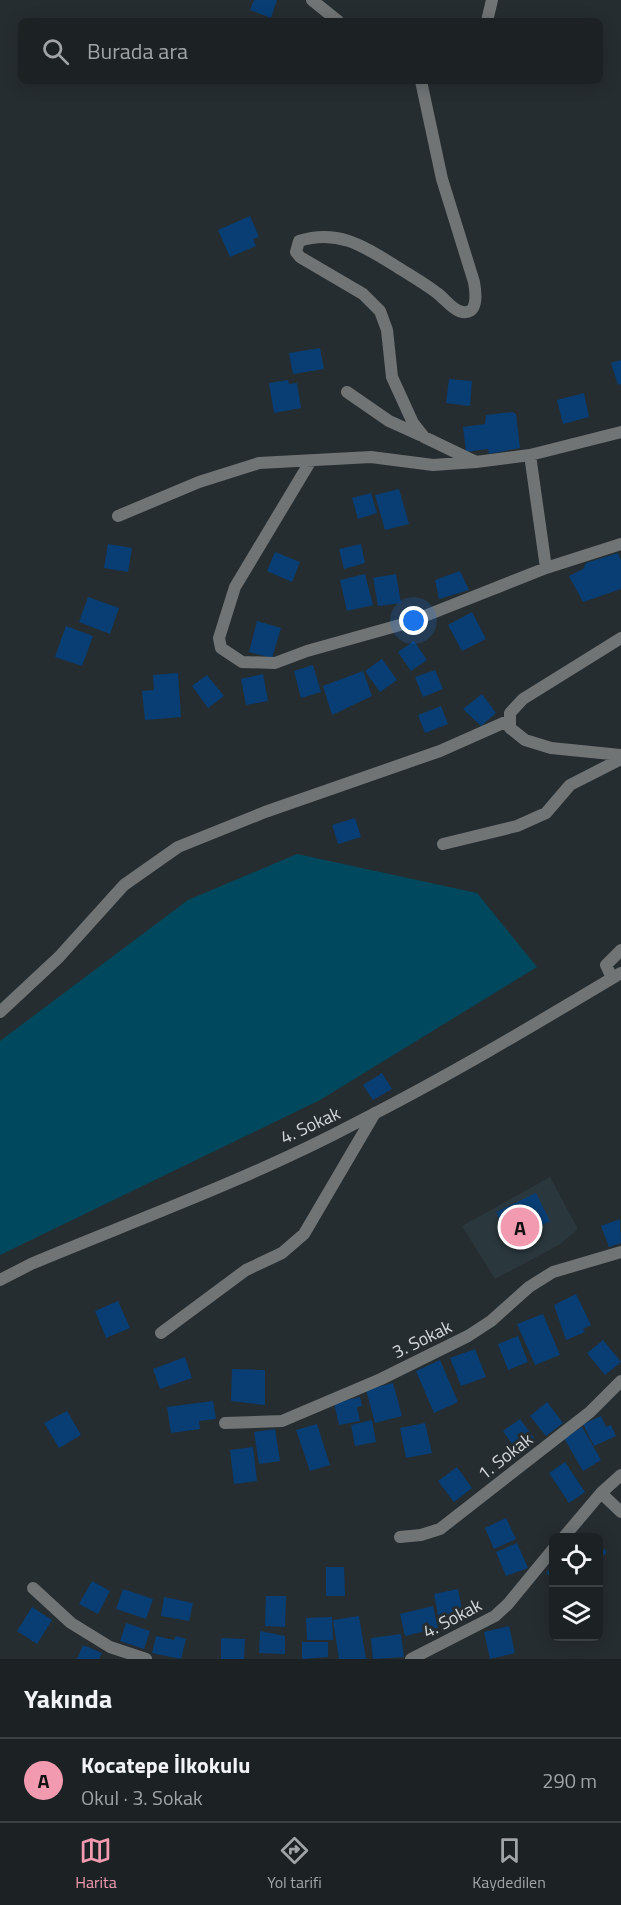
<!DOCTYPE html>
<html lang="tr">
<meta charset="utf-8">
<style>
body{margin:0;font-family:"Titillium Web",sans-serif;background:#292f31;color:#f1f3f6}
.controls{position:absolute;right:18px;bottom:18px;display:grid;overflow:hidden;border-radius:9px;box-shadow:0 3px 15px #0003}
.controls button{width:54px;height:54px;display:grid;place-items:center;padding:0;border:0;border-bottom:2px solid #3a3f41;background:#1c2224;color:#f1f3f6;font:30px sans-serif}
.you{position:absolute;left:414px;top:621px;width:21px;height:21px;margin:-15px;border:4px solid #fff;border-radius:50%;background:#1a73e8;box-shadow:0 0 0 9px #1a73e833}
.badge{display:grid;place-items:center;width:39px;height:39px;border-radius:50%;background:#f29ab0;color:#111;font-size:20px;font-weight:700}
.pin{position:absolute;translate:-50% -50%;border:3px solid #fff;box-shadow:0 2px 6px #0006}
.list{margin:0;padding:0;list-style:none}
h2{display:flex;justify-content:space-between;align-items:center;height:78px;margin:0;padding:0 24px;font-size:26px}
h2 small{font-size:20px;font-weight:400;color:#a0a4a6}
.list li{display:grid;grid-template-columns:39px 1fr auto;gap:18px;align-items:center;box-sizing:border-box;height:84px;padding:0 24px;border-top:2px solid #3a3f41}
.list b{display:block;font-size:22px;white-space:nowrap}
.list p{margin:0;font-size:20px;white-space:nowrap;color:#a0a4a6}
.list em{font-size:20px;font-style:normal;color:#a0a4a6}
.icon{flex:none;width:33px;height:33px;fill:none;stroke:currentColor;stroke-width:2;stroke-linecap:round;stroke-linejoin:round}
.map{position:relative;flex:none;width:621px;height:1659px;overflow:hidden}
.search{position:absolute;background:#1c2224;box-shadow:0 3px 15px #0003;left:18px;right:18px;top:18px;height:66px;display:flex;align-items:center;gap:15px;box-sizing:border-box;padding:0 21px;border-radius:9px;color:#a0a4a6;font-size:22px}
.sheet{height:162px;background:#1c2224}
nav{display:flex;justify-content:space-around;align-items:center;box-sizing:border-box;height:84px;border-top:2px solid #3a3f41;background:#1c2224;font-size:16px;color:#a0a4a6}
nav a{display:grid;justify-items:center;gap:3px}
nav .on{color:#f29ab0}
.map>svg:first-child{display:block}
.built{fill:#2a373d}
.green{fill:#00485d}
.building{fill:#083e74}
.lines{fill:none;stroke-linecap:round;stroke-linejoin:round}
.minor{stroke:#707474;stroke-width:12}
.tertiary{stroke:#707474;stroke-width:12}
.labels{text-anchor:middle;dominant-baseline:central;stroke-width:6;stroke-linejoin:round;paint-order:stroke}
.street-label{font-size:18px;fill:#d4d8da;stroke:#262d30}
</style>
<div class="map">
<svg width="621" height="1659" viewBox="0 0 621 1659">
<rect width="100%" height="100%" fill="#262d30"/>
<path class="built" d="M550,1177L578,1229L559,1245L495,1279L462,1226Z"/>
<path class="green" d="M297,854L477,893L537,967L320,1100L0,1255V1041L188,900Z"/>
<path class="building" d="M254,0H277L271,18L250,10Z
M250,216L259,237L253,239L256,246L230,257L218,230Z
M320,348L324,369L293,374L289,353Z
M621,360V384L618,385L611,363Z
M449,379L472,381L470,406L446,403Z
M288,380L289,384L297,383L301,408L274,413L269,383Z
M584,393L589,417L563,424L557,400Z
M512,412L516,414L520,448L489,454L488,449L466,452L463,427L485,424L486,415Z
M399,489L409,524L385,530L375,495Z
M371,493L377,513L358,519L352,498Z
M108,544L132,548L128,572L104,568Z
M361,544L365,563L344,569L339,549Z
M275,552L300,562L292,582L267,571Z
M618,553L621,561V589L583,602L569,576L583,569L586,563Z
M460,571L469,590L439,599L435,580Z
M365,574L373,605L347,611L340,580Z
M396,574L401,603L378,606L373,578Z
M88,597L119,608L110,634L79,622Z
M472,612L486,639L462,651L448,625Z
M257,621L281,628L272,658L249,652Z
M66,626L93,636L82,666L55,657Z
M414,641L427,660L411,671L398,652Z
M382,659L397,680L380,692L365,671Z
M313,665L321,692L301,698L294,671Z
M435,670L443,689L423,697L415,677Z
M363,671L372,696L332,715L323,686Z
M178,673L181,717L145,720L142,691L154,690L153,675Z
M263,674L268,701L246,705L241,679Z
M207,675L224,696L208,708L192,686Z
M482,694L496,713L481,726L463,709Z
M441,706L448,724L425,733L418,715Z
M355,818L361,837L338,844L332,825Z
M382,1073L392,1089L373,1100L363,1085Z
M536,1193L550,1221L511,1241L496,1212Z
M620,1219L621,1243L609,1247L601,1226Z
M576,1294L591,1325L583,1329L585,1332L566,1340L554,1305Z
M118,1301L130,1328L106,1338L95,1311Z
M543,1314L560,1355L535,1365L517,1324Z
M518,1336L528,1362L508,1370L498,1344Z
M603,1340L621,1362L605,1375L587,1353Z
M475,1349L486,1377L461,1386L450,1358Z
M185,1357L192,1378L160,1389L153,1369Z
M440,1360L458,1402L434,1413L416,1371Z
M232,1369L265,1370V1405L231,1401Z
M393,1383L402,1416L375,1423L366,1390Z
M360,1397L362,1406L357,1407L360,1421L339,1425L334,1403Z
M213,1401L216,1419L199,1421L200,1429L171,1433L167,1407Z
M547,1402L563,1423L546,1436L530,1416Z
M67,1411L81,1435L59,1448L44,1423Z
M601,1416L606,1427L611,1425L616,1436L594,1446L583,1424Z
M520,1419L537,1442L519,1454L503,1431Z
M372,1420L376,1442L355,1446L351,1425Z
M425,1423L432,1453L406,1458L400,1428Z
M317,1424L330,1465L310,1471L296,1430Z
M582,1427L601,1460L583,1471L564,1438Z
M275,1429L280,1461L259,1464L254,1432Z
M253,1447L257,1481L234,1484L230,1450Z
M565,1462L585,1492L569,1503L549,1473Z
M457,1467L472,1488L454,1502L438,1481Z
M506,1518L516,1539L494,1549L485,1528Z
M517,1543L528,1568L506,1576L496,1552Z
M598,1543L607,1552L598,1561Z
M326,1567H344L345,1596H326Z
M554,1567V1583L546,1572Z
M92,1581L110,1591L98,1614L79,1604Z
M123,1589L153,1599L146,1619L116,1609Z
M458,1589L464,1620L440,1625L434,1594Z
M266,1596H286L285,1627L265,1626Z
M164,1597L193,1603L189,1621L161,1616Z
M433,1606L438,1628L405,1636L400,1614Z
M32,1607L52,1620L37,1644L17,1631Z
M359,1616L366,1659H339L333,1620Z
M332,1617L333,1640H307L306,1618Z
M126,1623L150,1631L144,1649L120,1641Z
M509,1626L515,1653L490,1659L484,1632Z
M260,1631L285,1636V1654L259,1653Z
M401,1634L404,1657L373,1659L371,1638Z
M156,1636L174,1640L176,1636L186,1639L181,1659L152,1653Z
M221,1638L245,1639L244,1659H221Z
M302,1642H328V1657L302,1659Z
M83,1645L102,1653L99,1659H77Z"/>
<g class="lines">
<path class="minor" d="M312,0L338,21
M487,21L492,0
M421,81L442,179L474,282C476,293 479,318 459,311C451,308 444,298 437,293C424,283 408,274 394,265C362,245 337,229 299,241L296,252L300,257L363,294L380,311L387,330L392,377L413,423L424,437L476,462
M347,392L389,421L420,435
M530,455L546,568
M310,462L235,587L219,638L221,648L242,662L275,663L307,651L407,623L546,568L621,544
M118,516L199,482L259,463L371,457L433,465L476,462L530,455L621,432
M621,638L523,699L510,713V728L525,740L551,748L621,755
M443,844L517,826L546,813L570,785L621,759
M612,978L606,965L621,950
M0,1012L59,957L124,885L178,847L265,812L440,751L510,720
M161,1333L246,1270L282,1253L304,1234L375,1113
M225,1423L282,1421L381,1379L468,1336L491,1321L529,1287L553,1272L621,1252
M601,1493L621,1512
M400,1537L421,1535L440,1529L590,1412L621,1381
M563,1538L601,1493L621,1475
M33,1588L71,1623L110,1647L146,1659
M411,1659L495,1616L508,1604L554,1548"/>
<path class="tertiary" d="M0,1280L31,1264C139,1219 252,1178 356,1123C447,1077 534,1025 621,973"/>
</g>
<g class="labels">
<g class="street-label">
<text transform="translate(310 1125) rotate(-25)">4. Sokak</text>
<text transform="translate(422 1339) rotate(-26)">3. Sokak</text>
<text transform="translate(505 1456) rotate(-38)">1. Sokak</text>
<text transform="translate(452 1618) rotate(-28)">4. Sokak</text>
</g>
</g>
</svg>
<div class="controls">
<button><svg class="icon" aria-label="locate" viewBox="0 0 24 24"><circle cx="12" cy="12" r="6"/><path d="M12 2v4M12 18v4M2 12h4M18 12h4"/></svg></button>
<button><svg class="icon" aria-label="layers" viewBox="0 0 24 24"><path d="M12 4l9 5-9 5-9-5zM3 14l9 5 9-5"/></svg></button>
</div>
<div class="you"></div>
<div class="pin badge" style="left:520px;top:1227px">A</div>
<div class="search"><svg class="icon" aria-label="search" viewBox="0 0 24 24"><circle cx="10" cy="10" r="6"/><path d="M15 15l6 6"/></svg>Burada ara</div>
</div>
<section class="sheet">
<h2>Yakında<small></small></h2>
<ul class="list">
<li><span class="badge">A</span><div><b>Kocatepe İlkokulu</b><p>Okul · 3. Sokak</p></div><em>290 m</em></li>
</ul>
</section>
<nav>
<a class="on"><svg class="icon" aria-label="map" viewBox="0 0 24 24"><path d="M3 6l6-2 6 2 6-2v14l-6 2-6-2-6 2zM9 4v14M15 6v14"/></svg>Harita</a>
<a><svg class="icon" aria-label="directions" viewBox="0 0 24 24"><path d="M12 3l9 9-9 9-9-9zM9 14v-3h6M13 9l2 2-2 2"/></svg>Yol tarifi</a>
<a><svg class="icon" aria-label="saved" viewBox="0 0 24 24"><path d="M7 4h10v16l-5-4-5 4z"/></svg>Kaydedilen</a>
</nav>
